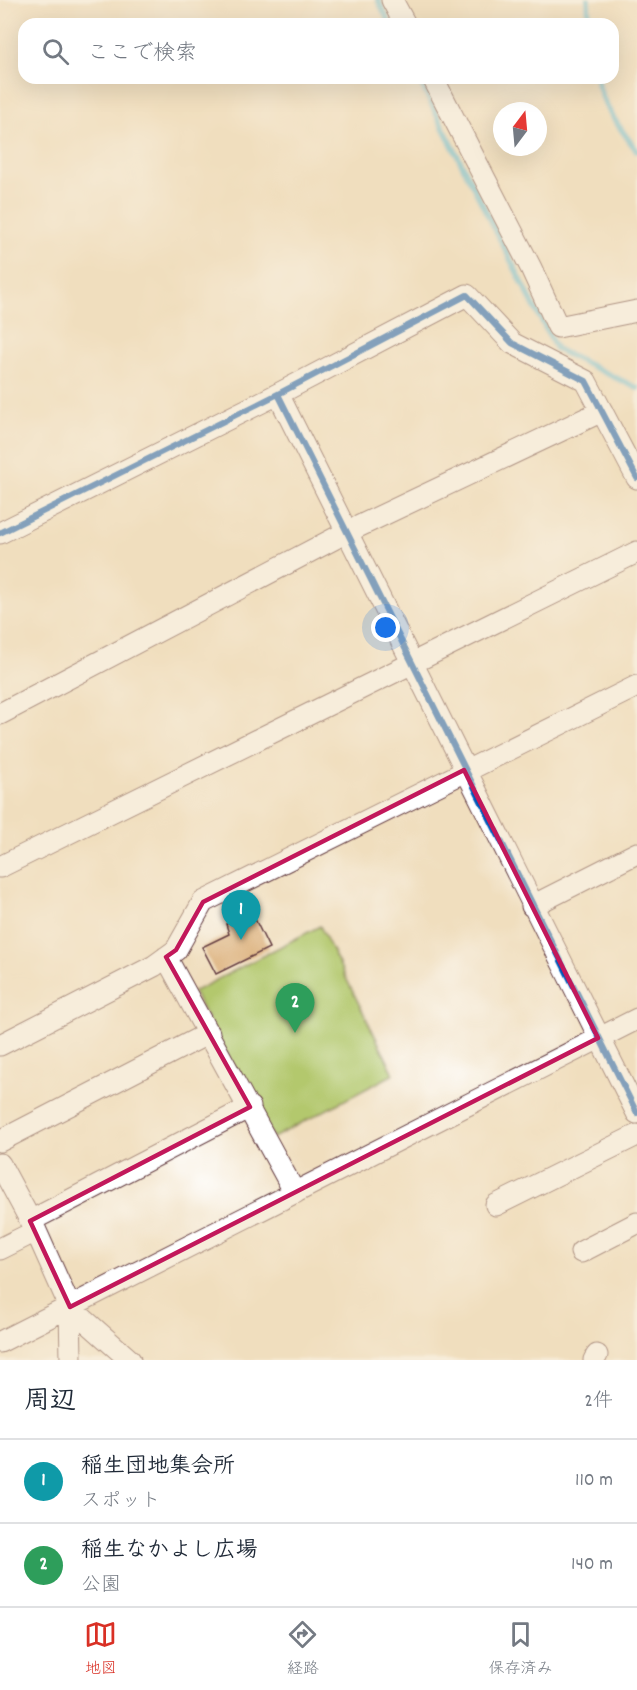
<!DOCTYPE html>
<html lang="ja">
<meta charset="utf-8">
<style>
body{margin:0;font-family:Dekko,"Klee One",sans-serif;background:#f2f2f3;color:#1f2937}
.compass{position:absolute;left:493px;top:102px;width:54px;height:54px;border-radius:50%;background:#fff;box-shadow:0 6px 24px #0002;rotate:16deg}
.you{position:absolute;left:386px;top:628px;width:21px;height:21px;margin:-15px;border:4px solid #fff;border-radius:50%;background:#1a73e8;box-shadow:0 0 0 9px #1a73e833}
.badge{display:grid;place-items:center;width:39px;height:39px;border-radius:50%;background:#d93025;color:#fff;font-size:20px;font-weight:700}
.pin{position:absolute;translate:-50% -50px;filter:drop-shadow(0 2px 3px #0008)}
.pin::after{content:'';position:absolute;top:32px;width:21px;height:18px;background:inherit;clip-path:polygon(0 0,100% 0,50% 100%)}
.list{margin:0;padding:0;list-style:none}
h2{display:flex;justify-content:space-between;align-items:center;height:78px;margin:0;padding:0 24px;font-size:26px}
h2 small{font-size:20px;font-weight:400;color:#747a83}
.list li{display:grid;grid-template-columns:39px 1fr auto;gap:18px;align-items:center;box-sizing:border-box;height:84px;padding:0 24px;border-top:2px solid #e0e1e3}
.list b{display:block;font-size:22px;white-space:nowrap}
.list p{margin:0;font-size:20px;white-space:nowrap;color:#747a83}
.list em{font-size:20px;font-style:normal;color:#747a83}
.icon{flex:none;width:33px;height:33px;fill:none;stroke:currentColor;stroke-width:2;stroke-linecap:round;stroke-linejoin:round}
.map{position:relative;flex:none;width:637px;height:1360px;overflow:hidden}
.search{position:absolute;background:#fff;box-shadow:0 6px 24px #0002;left:18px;right:18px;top:18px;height:66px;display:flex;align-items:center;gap:15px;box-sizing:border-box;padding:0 21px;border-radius:18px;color:#747a83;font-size:22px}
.sheet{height:246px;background:#fff}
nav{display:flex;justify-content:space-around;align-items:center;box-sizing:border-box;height:84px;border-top:2px solid #e0e1e3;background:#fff;font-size:16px;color:#747a83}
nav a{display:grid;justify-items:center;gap:3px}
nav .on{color:#d93025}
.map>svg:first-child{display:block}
.green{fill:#b3c86d;stroke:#7e744c;stroke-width:1.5}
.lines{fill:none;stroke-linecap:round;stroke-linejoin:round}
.stream{stroke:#5bbbd9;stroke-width:6}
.building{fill:#ddb37f}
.minor-casing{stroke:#633c41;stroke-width:23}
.minor{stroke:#fff;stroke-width:21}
.cycleway-casing{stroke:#fff;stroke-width:10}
.cycleway{stroke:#0057b8;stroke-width:6}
.marked{fill:none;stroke:#c2185b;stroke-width:4.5;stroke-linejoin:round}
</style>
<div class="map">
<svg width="637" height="1360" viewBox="0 0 637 1360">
<rect width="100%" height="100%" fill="#fff"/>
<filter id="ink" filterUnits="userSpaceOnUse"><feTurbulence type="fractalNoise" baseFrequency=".0167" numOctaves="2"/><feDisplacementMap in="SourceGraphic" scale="12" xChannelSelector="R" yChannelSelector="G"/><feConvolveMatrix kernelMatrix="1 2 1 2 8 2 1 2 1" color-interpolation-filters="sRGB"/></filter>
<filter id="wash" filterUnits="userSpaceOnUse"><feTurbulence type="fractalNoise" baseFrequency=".008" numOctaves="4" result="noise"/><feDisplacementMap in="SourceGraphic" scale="24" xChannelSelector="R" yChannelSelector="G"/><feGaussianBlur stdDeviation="1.35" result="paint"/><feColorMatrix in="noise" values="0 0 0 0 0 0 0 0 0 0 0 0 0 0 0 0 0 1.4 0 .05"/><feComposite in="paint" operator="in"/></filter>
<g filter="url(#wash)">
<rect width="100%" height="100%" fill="#f0debe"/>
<path class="green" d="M320,926L394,1074L273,1138L193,992Z"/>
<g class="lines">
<path class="stream" d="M378,0L390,24
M588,0L589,24
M418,78L556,349L637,388
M597,78C601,105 621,129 637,151"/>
</g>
<g id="blocks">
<path class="building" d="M251,911L269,948L216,974L202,947L229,934L226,924Z"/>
</g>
</g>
<g filter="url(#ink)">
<use href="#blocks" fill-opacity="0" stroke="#633c41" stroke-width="1.5"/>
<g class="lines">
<defs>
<path id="minor" d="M392,0L405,24
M433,78L531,268L558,327L637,311
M278,394L637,1113
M0,533L278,394L467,295L512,343L586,381L637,478
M0,714L347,532L602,411
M0,867L637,552
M532,906L637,853
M166,957L295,1193
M0,1045L154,966L176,950L203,902L637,686
M0,1141L209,1033
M0,1164L36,1231L70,1307L71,1360
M496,1205L637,1135
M30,1221L250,1107
M0,1249L36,1231
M581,1252L637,1223
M70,1307L130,1360
M0,1342L637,1019
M594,1360L597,1355"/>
</defs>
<use href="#minor" class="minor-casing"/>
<use href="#minor" class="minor"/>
<defs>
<path id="cycleway" d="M278,394L637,1113
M0,533L278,394L467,295L512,343L586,381L637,478"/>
</defs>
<use href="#cycleway" class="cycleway-casing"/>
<use href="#cycleway" class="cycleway"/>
</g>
</g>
<path d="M0 0H637V1360H0ZM464,770L598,1038L70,1307L30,1221L250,1107L166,957L176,950L203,902Z" fill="#f0debe" fill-opacity=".55" fill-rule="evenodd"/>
<path class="marked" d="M464,770L598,1038L70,1307L30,1221L250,1107L166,957L176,950L203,902Z"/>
</svg>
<svg class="compass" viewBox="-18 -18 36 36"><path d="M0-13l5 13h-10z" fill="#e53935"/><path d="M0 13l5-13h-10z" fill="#747a83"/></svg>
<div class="you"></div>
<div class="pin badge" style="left:241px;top:940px;background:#0f9aa8">1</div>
<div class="pin badge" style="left:295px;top:1033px;background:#2e9e5b">2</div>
<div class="search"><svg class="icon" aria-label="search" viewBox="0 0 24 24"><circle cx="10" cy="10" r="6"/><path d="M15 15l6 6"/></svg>ここで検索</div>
</div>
<section class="sheet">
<h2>周辺<small>2件</small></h2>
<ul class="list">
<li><span class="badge" style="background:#0f9aa8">1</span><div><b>稲生団地集会所</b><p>スポット</p></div><em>110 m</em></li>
<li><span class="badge" style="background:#2e9e5b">2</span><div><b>稲生なかよし広場</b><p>公園</p></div><em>140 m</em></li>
</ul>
</section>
<nav>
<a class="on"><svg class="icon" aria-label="map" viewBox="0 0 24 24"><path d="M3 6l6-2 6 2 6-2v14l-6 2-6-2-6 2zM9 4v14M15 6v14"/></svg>地図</a>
<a><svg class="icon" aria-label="directions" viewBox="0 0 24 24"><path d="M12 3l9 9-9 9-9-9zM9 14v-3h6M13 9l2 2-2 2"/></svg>経路</a>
<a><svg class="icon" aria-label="saved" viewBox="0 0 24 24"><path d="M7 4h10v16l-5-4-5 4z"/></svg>保存済み</a>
</nav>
